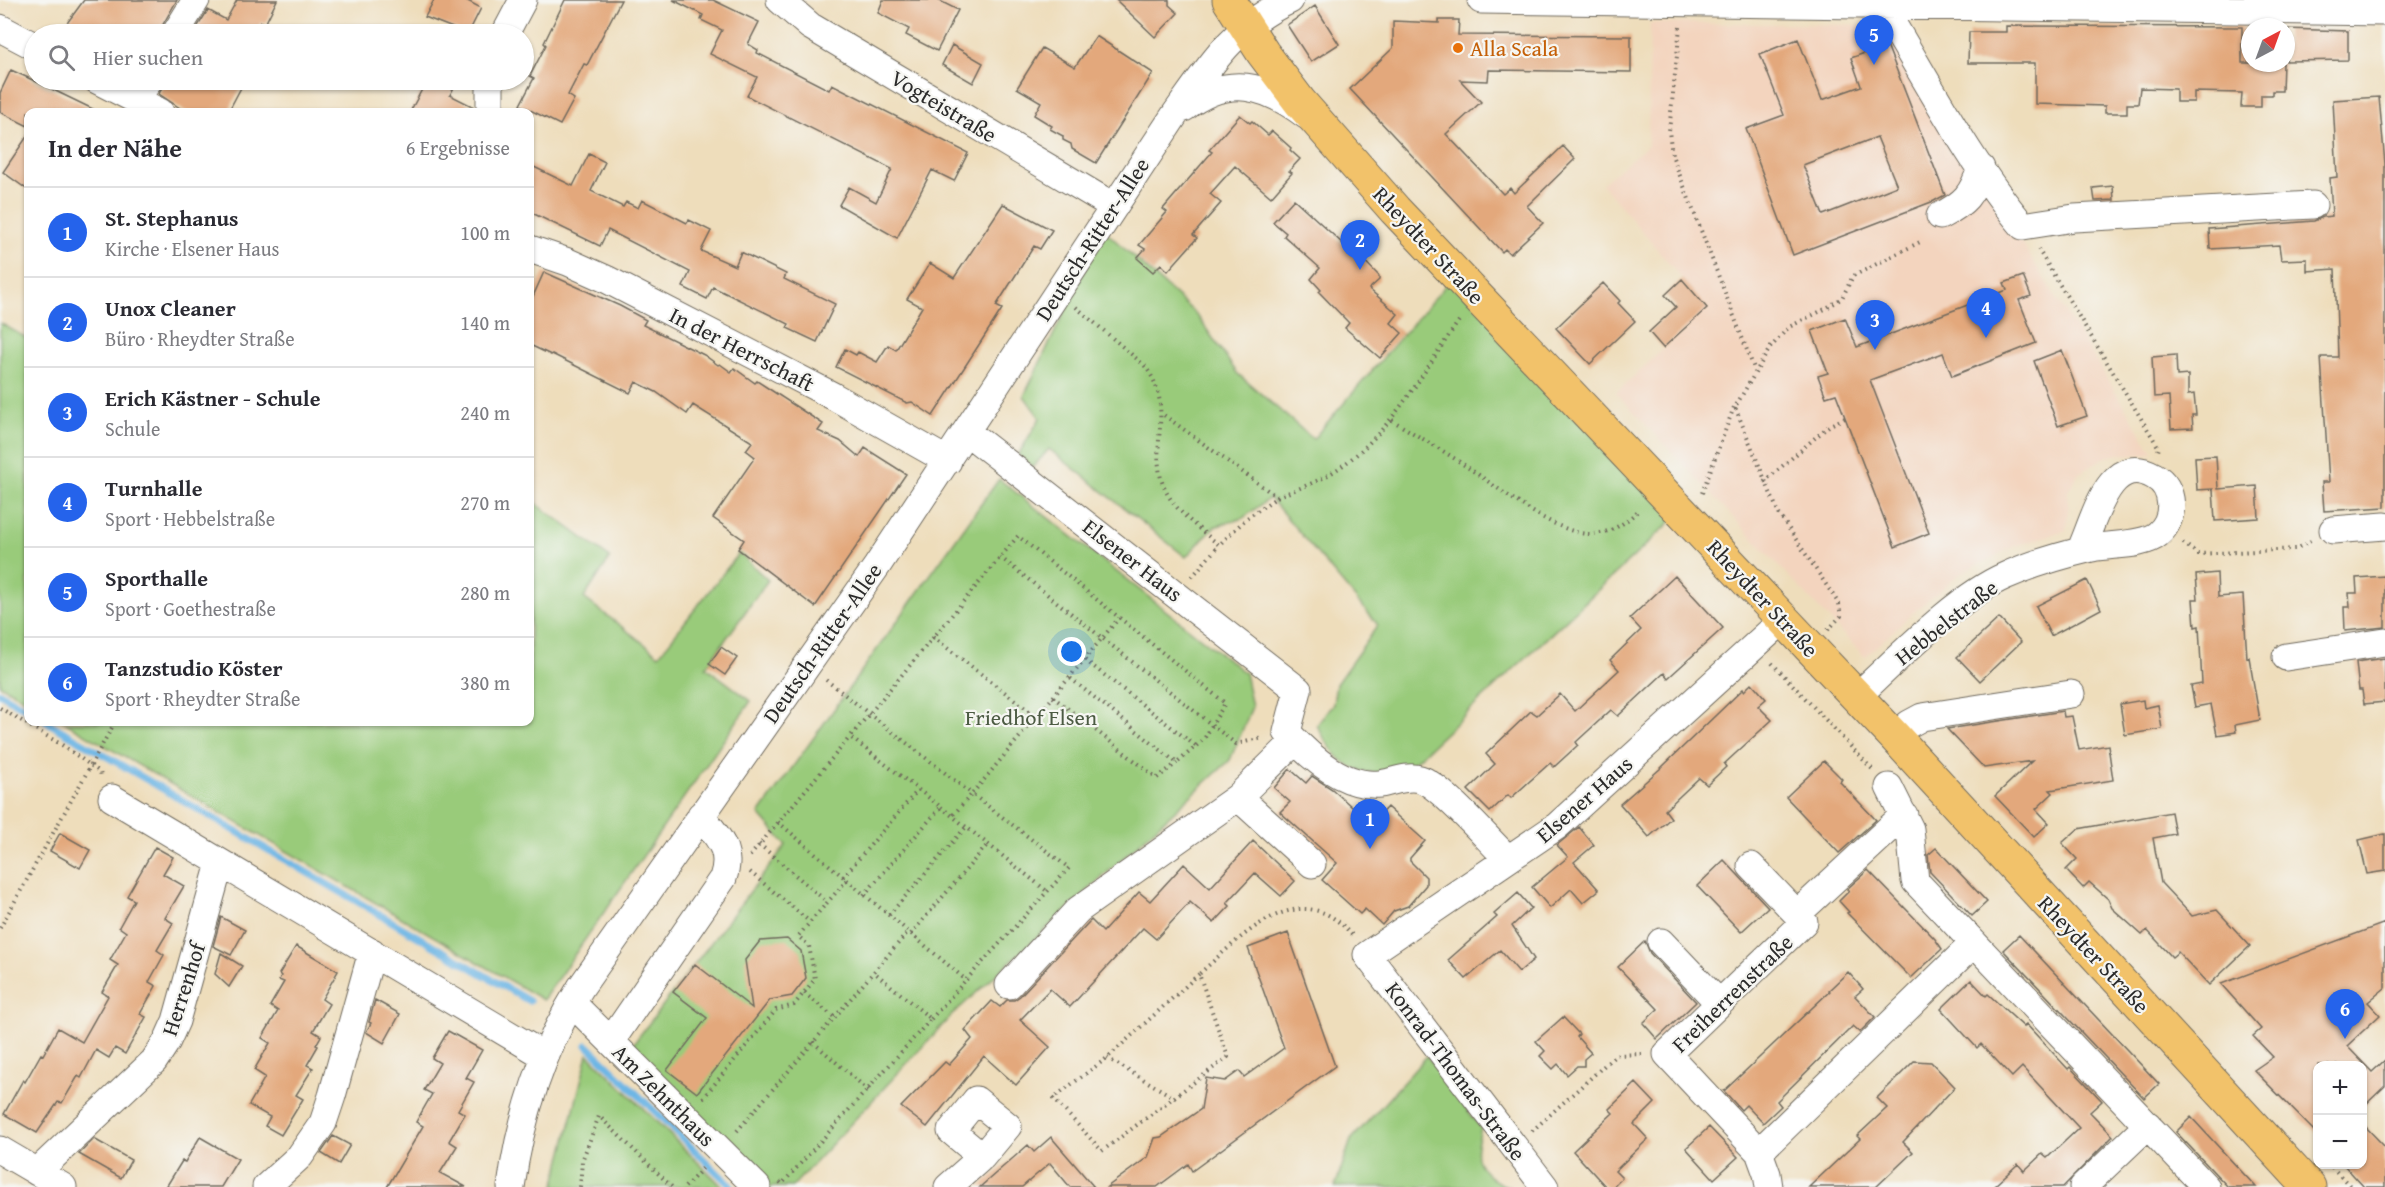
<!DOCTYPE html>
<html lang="de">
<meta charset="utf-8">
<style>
body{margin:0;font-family:"Gentium Book Plus",serif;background:#f2f2f3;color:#2b2b33}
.controls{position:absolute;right:18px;bottom:18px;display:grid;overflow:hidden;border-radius:12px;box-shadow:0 2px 4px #0004}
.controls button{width:54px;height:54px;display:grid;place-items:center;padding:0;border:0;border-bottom:2px solid #e1e1e2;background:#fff;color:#2b2b33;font:30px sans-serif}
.compass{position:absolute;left:2241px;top:18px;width:54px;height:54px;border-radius:50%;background:#fff;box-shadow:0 2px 4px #0004;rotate:41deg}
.you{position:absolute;left:1072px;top:652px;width:21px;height:21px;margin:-15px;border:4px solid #fff;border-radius:50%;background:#1a73e8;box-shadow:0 0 0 9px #1a73e833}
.badge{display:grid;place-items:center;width:39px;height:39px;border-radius:50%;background:#2563eb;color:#fff;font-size:20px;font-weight:700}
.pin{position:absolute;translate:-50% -50px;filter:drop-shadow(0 2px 3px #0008)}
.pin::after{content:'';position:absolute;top:32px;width:21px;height:18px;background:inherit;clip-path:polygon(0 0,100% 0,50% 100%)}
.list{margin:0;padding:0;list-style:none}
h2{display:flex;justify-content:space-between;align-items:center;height:78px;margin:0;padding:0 24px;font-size:26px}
h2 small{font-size:20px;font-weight:400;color:#7c7c81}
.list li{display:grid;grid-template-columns:39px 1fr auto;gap:18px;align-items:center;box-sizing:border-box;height:90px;padding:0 24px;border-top:2px solid #e1e1e2}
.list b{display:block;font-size:22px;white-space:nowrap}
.list p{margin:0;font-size:20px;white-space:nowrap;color:#7c7c81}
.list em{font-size:20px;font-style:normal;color:#7c7c81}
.icon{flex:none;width:33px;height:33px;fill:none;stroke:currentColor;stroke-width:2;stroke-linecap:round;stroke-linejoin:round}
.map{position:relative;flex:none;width:2385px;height:1187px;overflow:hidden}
.search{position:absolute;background:#fff;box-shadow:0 2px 4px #0004;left:24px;top:24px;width:510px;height:66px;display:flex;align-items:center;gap:15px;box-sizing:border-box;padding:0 21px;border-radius:33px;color:#7c7c81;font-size:22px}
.panel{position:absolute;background:#fff;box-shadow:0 2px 4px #0004;left:24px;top:108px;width:510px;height:618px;border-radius:12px}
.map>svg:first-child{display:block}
.built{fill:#f3d4be}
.green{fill:#99cb7a;stroke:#627b52;stroke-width:1.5}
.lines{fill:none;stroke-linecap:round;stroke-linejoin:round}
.stream{stroke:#6db6e5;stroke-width:7}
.building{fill:#e3a87b;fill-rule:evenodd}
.minor-casing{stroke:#6f695d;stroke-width:29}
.major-casing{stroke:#6f695d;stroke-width:35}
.path{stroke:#6f695d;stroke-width:4;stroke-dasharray:1.5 4.5;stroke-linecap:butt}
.minor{stroke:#fff;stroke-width:27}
.major{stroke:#f2c26a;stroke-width:33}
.food-dot{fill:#e8710a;stroke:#f6f6f2;stroke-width:2}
.labels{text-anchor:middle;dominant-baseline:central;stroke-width:4.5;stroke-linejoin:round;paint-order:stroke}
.food-label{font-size:22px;fill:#c56008;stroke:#f6f6f2;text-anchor:start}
.street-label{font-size:22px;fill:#2b2b2b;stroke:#f6f6f2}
.park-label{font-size:22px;fill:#4c5b43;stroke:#f6f6f2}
</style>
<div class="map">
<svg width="2385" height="1187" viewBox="0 0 2385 1187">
<rect width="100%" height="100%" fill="#f6f6f2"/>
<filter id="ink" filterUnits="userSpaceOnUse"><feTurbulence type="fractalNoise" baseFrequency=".0167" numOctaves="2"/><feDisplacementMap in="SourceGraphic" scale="12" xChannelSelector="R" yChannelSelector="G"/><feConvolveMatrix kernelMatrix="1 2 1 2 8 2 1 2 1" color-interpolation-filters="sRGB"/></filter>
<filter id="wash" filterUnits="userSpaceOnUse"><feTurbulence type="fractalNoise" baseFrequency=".008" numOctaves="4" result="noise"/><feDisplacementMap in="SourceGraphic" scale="24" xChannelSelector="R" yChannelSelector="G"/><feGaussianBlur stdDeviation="1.35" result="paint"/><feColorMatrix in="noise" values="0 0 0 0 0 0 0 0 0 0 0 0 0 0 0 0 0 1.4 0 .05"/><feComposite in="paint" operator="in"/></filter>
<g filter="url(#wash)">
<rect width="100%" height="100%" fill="#edb"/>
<path class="built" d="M1650,23L1885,25L2153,452L2143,455L2118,454L2104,458L2079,473L2067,493L2069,511L2066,530L2016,546L1961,573L1916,610L1865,657L1616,393L1707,308L1602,184L1648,145Z"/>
<path class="green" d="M1104,230L1196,314L1237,373L1313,439L1451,279L1677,516L1411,765C1401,768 1389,772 1379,773C1345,773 1330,751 1317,725L1333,704L1336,684L1378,625L1270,498L1243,518L1214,527L1186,557L1049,449L1033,467L1018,455L1040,418L1024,396Z
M0,323L28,339V701L0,685Z
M999,479L1245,673L1252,707L1230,760L951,1016L792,1187H766L627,1052L786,845L759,814Z
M530,499L610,558L584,598L659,655L739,553L768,580L706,667L751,701L543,1000L64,722H530Z
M588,1054L723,1187H554Z
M1427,1056L1481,1128C1479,1138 1474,1151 1478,1161C1483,1174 1499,1185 1511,1187H1335L1351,1140Z"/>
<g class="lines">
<path class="stream" d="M0,693L28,710
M47,722L529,1001
M587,1045L732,1187"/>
</g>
<g id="blocks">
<path class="building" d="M84,0H177L162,26L159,34H59Z
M237,0H277L265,24L261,22L254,34H193L208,10L226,20Z
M434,0H466L481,8L468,34L425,17Z
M565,0H621L587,65L584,64L568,95L574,99L560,125L520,105L534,78L530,76L546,45L544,43Z
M673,0H713L759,22L748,44L758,50L757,53L829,90L832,84L968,153L954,181L932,170L897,238L839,205L849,187L876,202L892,169L747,96L757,77L710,54L722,30L701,20L703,15Z
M883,0H938L958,10L937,51L906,35L909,29L878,13Z
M1116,0H1169V5L1178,13L1155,37Z
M1315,6L1339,44L1311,62L1287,25Z
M1439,20H1459L1458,35L1631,36V72L1489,70L1488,81L1460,80L1481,102L1446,134L1503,194L1510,188L1514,193L1563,146L1575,159L1527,206L1543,223L1510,254L1505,249L1502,252L1350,89L1393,48V21L1439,23Z
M2006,26L2242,27V63H2283L2282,91H2272V95H2261V107H2241L2242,93L2194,92V102H2176V89L2140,88L2138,104H2127V113H2105V106L2035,104V63H1968L1969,32H2006Z
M2286,29L2348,31V60L2286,61Z
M1096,36L1153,73L1096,163L1072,149L1071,144L1063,140V136L1050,129L1052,126L1034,115L1041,102L1017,88L1042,48L1075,67Z
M1798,39L1822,100L1861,86L1851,58L1887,45L1945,195L1934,201L1793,255L1746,129L1784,115L1760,54ZM1877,137L1897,186L1823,215L1803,165Z
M952,45L983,63L973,83L942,65Z
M11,70L37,82L99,112H28V126L0,112V93Z
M165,80H245L228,112H188L183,110L159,94Z
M427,80H458L450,95L474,107V112H410Z
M2379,97L2385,164V507L2324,511L2322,482H2329L2321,357H2338L2335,269L2307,271V259L2281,260L2279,245L2210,249L2209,229L2314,221L2323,217L2332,216L2330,178L2337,177L2333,100Z
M1240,115L1250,123L1252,121L1268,135L1272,131L1291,148L1290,150L1300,159L1289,171L1292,173L1271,197L1235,166L1210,194L1221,203L1193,235L1197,238L1168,271L1161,264L1153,272L1137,258L1145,249L1139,245L1167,212L1163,209L1212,152L1209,150Z
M28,135V190L3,172Z
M589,154L605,162L591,191L623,207L626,202L638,208L642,200L687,223L689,220L711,231L701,251L735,266L741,252L786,274L784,279L835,304L817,342L787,328L789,324L713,287L707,299L683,287L690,272L608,230L600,246L530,212V165L573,186Z
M2113,186L2114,200L2095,201L2093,188Z
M1294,199L1354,254L1356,252L1379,276V280L1369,289L1398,314L1391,323L1402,333L1380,358L1345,328L1349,323L1319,292L1321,290L1311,279L1320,268L1284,236L1286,233L1273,222Z
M1003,204L1052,230L1040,249L1034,246L1017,273L996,306L1002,309L933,416L912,402L907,403L836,367L845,349L856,355L858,352L877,362L888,345L896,350L922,307L907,299L930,263L954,278Z
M544,272L620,306L646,320L643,325L704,355L718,365L720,364L731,372L734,368L755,383L757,381L823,424L818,431L840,441L859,457L865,448L906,474L815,607L738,549L744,540L713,518L755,457L746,450L752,442L693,405L687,414L656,392L636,382L630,393L552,354L551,355L530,345V303Z
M2023,276L2031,296L2019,300L2036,343L1952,376L1943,353L1870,380L1929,533L1895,547L1836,394L1826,397L1818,376L1828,373L1812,331L1845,318L1857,347L2007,290L2004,283Z
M1682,279L1707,308L1663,348L1649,332L1676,307L1665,295Z
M1603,283L1620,301L1618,303L1635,321L1590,364L1556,328Z
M2062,350L2087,416L2058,426L2034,361Z
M2176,355L2177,376L2188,375V395L2194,394L2196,415H2192L2193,428L2171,429L2169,396L2154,397L2152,357Z
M2216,456L2218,489L2257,486L2259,518L2215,521L2213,489L2197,490L2195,457Z
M2217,573L2218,597L2243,595L2247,658L2249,657L2260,720L2235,725L2236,732L2217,735L2211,704L2195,707L2191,686L2202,684L2199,626L2195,627L2193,599H2198L2196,575Z
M1675,576L1723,628L1668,678L1664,673L1618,716L1611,710L1576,742L1578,745L1554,767L1550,763L1511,798L1508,795L1490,812L1468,790L1495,764L1486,754L1531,711L1537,715L1560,694L1575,711L1619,670L1610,660L1641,630L1630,618Z
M2385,576V627L2345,631L2344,607H2350L2349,593H2357L2356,578Z
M2087,580L2101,609L2051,636L2036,606Z
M1999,618L2021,642L1980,681L1957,657Z
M721,647L737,658L725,675L709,664Z
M2385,658V702L2364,704L2362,690H2359L2356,662Z
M1752,683L1766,699L1758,706L1772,720L1724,764L1726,767L1707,785L1699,778L1665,810L1671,818L1649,837L1620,804L1661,768L1743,689L1744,691Z
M2143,700L2144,708L2158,705L2162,729L2125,735L2120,704Z
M2063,711L2064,717L2072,716L2079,750L2108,745L2113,780L2050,790L2053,793L2036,809L2049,823L2034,837L1995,796L2032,761L1984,768L1947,729Z
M1824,761L1842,779L1840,782L1876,820L1839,853L1786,797Z
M1290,769L1306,783L1312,776L1332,789L1371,824L1387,807L1425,841L1410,858V861L1426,877V885L1408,906L1394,911L1382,925L1365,909L1360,914L1322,880L1337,863L1280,812L1290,802L1274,788Z
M2171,812L2175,834L2153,838L2161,883L2192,916L2217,910L2250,946L2209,985L2178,952L2172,957L2147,930L2142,935L2112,908L2108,899L2089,882L2083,888L2066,870L2077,859L2062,843L2078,829Z
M1579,827L1594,845L1574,862L1599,890L1583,903L1571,889L1550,908L1532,887L1568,857L1557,845Z
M60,833L90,850L80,868L50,851Z
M2385,834V871L2367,874L2359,840Z
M1253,841L1295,881L1281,896L1255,873L1227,903L1230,906L1214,923L1190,902L1156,939L1143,928L1070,1007L1050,989L1020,1020L1050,1047L1016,1085L984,1056L927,1127L901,1107L945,1062L949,1065L972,1039L965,1030L992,1001L1000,1007L1007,1000H1014L1020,996L1089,922L1091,920L1103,932L1139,892L1150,901L1184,864L1210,888Z
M155,847L173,857L163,874L184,886L165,918L173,923L157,950L164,955L149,982L156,986L140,1014L146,1017L125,1054L115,1048L109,1058L96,1050L81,1078L78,1076L62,1103L58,1102L37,1133L4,1114L23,1080L25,1082L41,1054L43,1055L58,1028L82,1042L108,996L102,992L118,965L110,960L126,932L119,927L134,900L127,896Z
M1936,848L1987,902L1972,916L1930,872L1928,855Z
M1724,860L1768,907L1741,932L1697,886Z
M1868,870L1935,939L1942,949L1911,978L1847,913L1849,912L1839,901L1849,891L1847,889Z
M1518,893L1531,908L1512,926L1534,959L1519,972L1500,950L1466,979L1448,960L1497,917L1494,914Z
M221,917L245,930L231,955L213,946Z
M2385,923V988L2368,1002L2380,1015L2347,1046L2372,1072L2385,1060V1086L2362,1108V1065H2318V1135L2254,1070L2273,1057L2253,1036L2261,1029L2221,984Z
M1288,933L1335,1066L1192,1171L1188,1164L1157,1187H1107L1148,1157L1155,1138L1161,1137L1201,1109L1206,1078L1225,1081L1239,1071L1244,1077L1284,1048L1248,948Z
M2019,935L2159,1084L2144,1098L2003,950Z
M787,939L801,951L806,978L792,996L770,1000L697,1093L667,1070L707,1018L673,992L695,964L752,1008L745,960L760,941Z
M1645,941L1650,953L1696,1002L1657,1039L1643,1023L1658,1009L1618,967Z
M296,946L338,971L322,999L329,1004L313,1031L321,1036L316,1045L318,1046L307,1065L313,1068L296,1095L303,1099L281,1135L265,1126L270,1117L249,1105L265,1077L254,1070L270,1043L262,1038L278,1011L270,1006L284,982L279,980L281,976L279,974Z
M221,953L242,966L229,987L215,974Z
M1848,972L1863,989L1855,996L1875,1017L1860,1032L1853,1026L1777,1101L1781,1106L1763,1123L1746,1105L1741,1110L1724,1091L1830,991L1829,990Z
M1971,980L1986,996L1988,994L2024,1027L2026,1024L2068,1069L2070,1067L2102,1101L2090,1112L2113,1136L2063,1187H1993L2018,1164L2024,1171L2042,1154L2047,1158L2079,1128L2022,1067L2012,1077L1981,1044L1977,1048L1941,1009Z
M375,1000L400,1014L384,1043L366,1032L371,1023L369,1022Z
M1563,1017L1579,1034L1577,1037L1591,1053L1584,1059V1066H1577L1567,1075L1558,1064L1553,1069L1540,1056L1545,1051L1536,1041Z
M448,1031L482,1050L466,1078L474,1082L458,1110L465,1114L449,1141L457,1146L440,1173L466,1187H387L423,1126L416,1122L432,1094L424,1090L440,1063L432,1058Z
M1914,1061L1931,1062L1955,1087L1903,1142L1913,1152L1876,1187H1809L1860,1139L1857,1136L1887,1108L1877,1098Z
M1636,1083L1655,1103L1634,1124L1648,1139L1615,1171L1622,1178L1613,1187H1606L1573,1151L1613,1113L1609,1109Z
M2191,1117L2227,1156L2256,1187H2228L2176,1132Z
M2362,1123L2385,1147V1187H2364L2343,1164H2362Z
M1709,1127L1738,1157L1714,1179L1686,1148Z
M333,1136L350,1145L339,1164L321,1153Z
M200,1137L238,1159L221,1187H166L182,1161L185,1162Z
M1051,1137L1094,1187H1070L1050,1163L1022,1187H980L1028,1145L1034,1152Z
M94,1139L131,1160L121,1178L79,1154Z"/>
</g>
</g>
<g filter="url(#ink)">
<use href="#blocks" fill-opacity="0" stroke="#6f695d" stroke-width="1.5"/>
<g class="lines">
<defs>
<path id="minor" d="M780,0L810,26L1113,206
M1481,0L2385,12
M1882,6C1926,78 1969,162 2023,226L2074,218L2313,205
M0,28L34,46
M175,34L196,0
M505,34L523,0
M97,80L160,112
M136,101L149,80
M1184,108C1228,74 1265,84 1307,116
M490,112V80
M1940,216C1965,203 1972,195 1981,168
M530,249L568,262L606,279L833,396L948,461
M967,432L1298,690L1287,732C1309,756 1344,788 1380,784C1393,782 1406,775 1420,779C1441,785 1490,842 1508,859
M2333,530L2385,526
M2286,657L2385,642
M1856,697C1898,659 1955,598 2005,576C2032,564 2063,555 2092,548C2111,544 2144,546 2158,534C2176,519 2175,487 2154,476C2108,450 2094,523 2080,551
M1895,737L1909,724L1922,717L2071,694
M1889,787L1910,829L1915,881L2206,1187
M1238,797L1312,864
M112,798L545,1056
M1751,866L1797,914
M1661,942L1719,1003
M1009,985L1078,910L1238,797L1295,741
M572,1003L757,1187
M611,1041L723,878C733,849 717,837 701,815
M0,1150L63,1187
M1759,1152L1667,1054L1804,922L1797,914L1904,815
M37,1172L154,1061L167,1041L176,1021L220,863
M266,1187L300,1156L323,1123L332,1096L372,952
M511,1187C520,1118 543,1047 581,987L877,566L1174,116C1209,67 1233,26 1290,0
M948,1187L982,1157L1008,1126L976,1100L951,1131L982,1157
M1545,1187L1367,955L1557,826L1783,620
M1769,1187L1767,1174L1759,1152L1974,943
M2083,1187L2148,1125"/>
<path id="major" d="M1229,0L1263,53L1300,102L1395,210L1895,737L2309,1187"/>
</defs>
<use href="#minor" class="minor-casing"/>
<use href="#major" class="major-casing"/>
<path class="path" d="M1680,27L1669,131L1672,155L1755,371
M2038,249L2159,448L2158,451
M1076,307L1144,365C1177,405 1147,447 1164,487C1174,511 1200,529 1219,545L1247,518L1277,497L1161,413
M1392,420C1417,436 1443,450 1467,467C1498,487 1555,535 1592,534C1613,533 1626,522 1640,509
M1764,482L1830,425L1845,418
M1702,493L1734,407
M1277,497C1294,490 1313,484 1328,475C1389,439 1421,374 1461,318
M2183,543L2198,554L2295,549L2311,541
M1000,557L1236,744L1263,738
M1192,577L1219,545
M1828,630L1841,616L1839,604L1779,514L1735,407L1770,348L1789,327L1825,309L1842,298L1853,276L1922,241
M933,637L1037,717
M1085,660L1197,747
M1772,663L1872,769
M826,680L972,794L1119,618
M1053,697L1157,778L1177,763
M0,708L62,745L100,772L101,776
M941,807L1048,892
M778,822L966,980L1069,868L972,794L952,816
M759,844L827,902
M750,856L850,737
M750,872L810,922
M843,877L918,790
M864,895L941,807L850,737L1018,536L1225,703L1204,739L1177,763L1070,678
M889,915L966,827
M0,928L115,722
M911,934L988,844
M1199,974L1107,1058L1053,1098L1102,1151L1228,1057L1199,974C1242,936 1300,873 1352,935
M804,993L834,1017
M931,1019L966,980
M813,1042L869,1091
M1107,1058L1175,1098
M703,1098L776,1010L794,1005L815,979L809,946L798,936L847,880
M737,1131L908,932
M1532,1131L1616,1055L1642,1054
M2332,1167L2351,1187
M780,1182L782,1184L931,1019L874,972
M580,1187L582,1161L599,1116L672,1187
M685,1187L703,1168"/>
<use href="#minor" class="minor"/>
<use href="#major" class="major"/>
</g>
</g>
<circle class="food-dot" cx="1458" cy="48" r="6"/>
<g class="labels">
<g class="food-label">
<text x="1470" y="48">Alla Scala</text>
</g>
<g class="street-label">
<text transform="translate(944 106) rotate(31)">Vogteistraße</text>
<text transform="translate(1092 239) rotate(-57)">Deutsch-Ritter-Allee</text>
<text transform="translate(1429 245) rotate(47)">Rheydter Straße</text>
<text transform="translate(742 349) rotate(27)">In der Herrschaft</text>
<text transform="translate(1133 560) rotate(38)">Elsener Haus</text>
<text transform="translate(1763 598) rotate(47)">Rheydter Straße</text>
<text transform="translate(1946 622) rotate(-38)">Hebbelstraße</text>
<text transform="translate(822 643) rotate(-55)">Deutsch-Ritter-Allee</text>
<text transform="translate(1584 799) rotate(-41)">Elsener Haus</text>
<text transform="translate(2094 954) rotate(47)">Rheydter Straße</text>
<text transform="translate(183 989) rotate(-72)">Herrenhof</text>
<text transform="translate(1732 993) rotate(-44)">Freiherrenstraße</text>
<text transform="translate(1456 1071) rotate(53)">Konrad-Thomas-Straße</text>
<text transform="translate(664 1095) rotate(45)">Am Zehnthaus</text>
</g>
<g class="park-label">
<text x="1031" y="717">Friedhof Elsen</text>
</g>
</g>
</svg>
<div class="controls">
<button>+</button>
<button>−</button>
</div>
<svg class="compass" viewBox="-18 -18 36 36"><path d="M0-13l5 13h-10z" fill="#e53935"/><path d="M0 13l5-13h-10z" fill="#7c7c81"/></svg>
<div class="you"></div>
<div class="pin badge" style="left:1370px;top:849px">1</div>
<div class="pin badge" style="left:1360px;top:270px">2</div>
<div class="pin badge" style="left:1875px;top:350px">3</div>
<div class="pin badge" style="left:1986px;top:338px">4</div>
<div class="pin badge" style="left:1874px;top:65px">5</div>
<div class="pin badge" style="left:2345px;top:1039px">6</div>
<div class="search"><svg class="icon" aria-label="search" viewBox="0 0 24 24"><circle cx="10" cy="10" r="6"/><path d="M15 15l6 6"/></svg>Hier suchen</div>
<section class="panel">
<h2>In der Nähe<small>6 Ergebnisse</small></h2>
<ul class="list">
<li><span class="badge">1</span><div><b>St. Stephanus</b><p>Kirche · Elsener Haus</p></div><em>100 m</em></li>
<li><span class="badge">2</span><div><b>Unox Cleaner</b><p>Büro · Rheydter Straße</p></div><em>140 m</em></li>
<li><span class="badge">3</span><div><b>Erich Kästner - Schule</b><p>Schule</p></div><em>240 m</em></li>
<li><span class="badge">4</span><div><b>Turnhalle</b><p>Sport · Hebbelstraße</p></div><em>270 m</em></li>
<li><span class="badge">5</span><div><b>Sporthalle</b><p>Sport · Goethestraße</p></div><em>280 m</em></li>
<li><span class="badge">6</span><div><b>Tanzstudio Köster</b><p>Sport · Rheydter Straße</p></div><em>380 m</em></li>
</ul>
</section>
</div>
